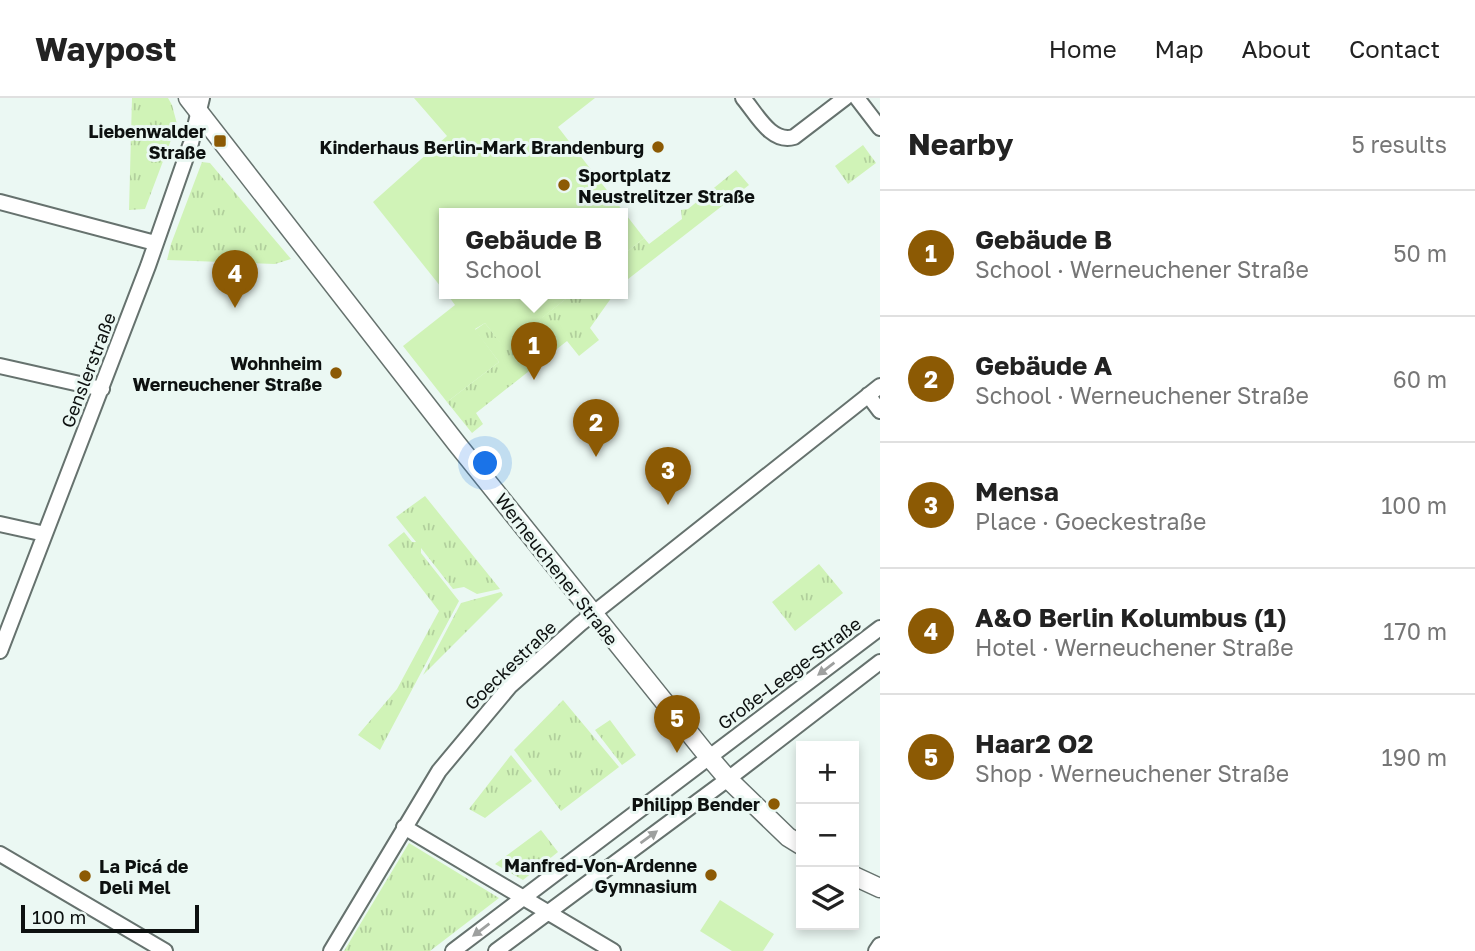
<!DOCTYPE html>
<meta charset="utf-8">
<style>
body{margin:0;font-family:"Golos Text",sans-serif;background:#f2f2f2;color:#222}
.controls{position:absolute;right:21px;bottom:21px;display:grid;overflow:hidden;border-radius:0px;box-shadow:0 4px 10px #0003}
.controls button{width:63px;height:63px;display:grid;place-items:center;padding:0;border:0;border-bottom:2px solid #e0e0e0;background:#fff;color:#222;font:35px sans-serif}
.scale{position:absolute;left:21px;bottom:18px;width:178px;box-sizing:border-box;padding-left:7px;border:4px solid #0d1110;border-top:0;font-size:19px;line-height:24px;white-space:nowrap;color:#0d1110;-webkit-text-stroke:5px #ebf8f3;paint-order:stroke}
.you{position:absolute;left:486px;top:366px;width:24px;height:24px;margin:-18px;border:5px solid #fff;border-radius:50%;background:#1a73e8;box-shadow:0 0 0 10px #1a73e833}
.badge{display:grid;place-items:center;width:46px;height:46px;border-radius:50%;background:#8c5a04;color:#fff;font-size:23px;font-weight:700}
.pin{position:absolute;translate:-50% -58px;filter:drop-shadow(0 2px 4px #0008)}
.pin::after{content:'';position:absolute;top:37px;width:24px;height:21px;background:inherit;clip-path:polygon(0 0,100% 0,50% 100%)}
.popup{position:absolute;left:439px;top:110px;width:189px;height:91px;box-sizing:border-box;display:grid;place-content:center;border-radius:0px;background:#fff;filter:drop-shadow(0 2px 5px #0005);font-size:23px;white-space:nowrap;color:#767676}
.popup b{font-size:26px;color:#222}
.popup::after{content:'';position:absolute;left:50%;top:100%;margin-left:-14px;border:14px solid transparent;border-top-color:#fff}
.list{margin:0;padding:0;list-style:none}
h2{display:flex;justify-content:space-between;align-items:center;height:91px;margin:0;padding:0 28px;font-size:30px}
h2 small{font-size:23px;font-weight:400;color:#767676}
.list li{display:grid;grid-template-columns:46px 1fr auto;gap:21px;align-items:center;box-sizing:border-box;height:126px;padding:0 28px;border-top:2px solid #e0e0e0}
.list b{display:block;font-size:26px;white-space:nowrap}
.list p{margin:0;font-size:23px;white-space:nowrap;color:#767676}
.list em{font-size:23px;font-style:normal;color:#767676}
.icon{flex:none;width:38px;height:38px;fill:none;stroke:currentColor;stroke-width:2;stroke-linecap:round;stroke-linejoin:round}
.map{position:relative;flex:none;width:880px;height:853px;overflow:hidden}
header{display:flex;align-items:center;gap:42px;box-sizing:border-box;height:98px;padding:0 35px;background:#fff;border-bottom:2px solid #e0e0e0}
header strong{font-size:33px}
nav{display:flex;gap:38px;margin-inline-start:auto;font-size:24px}
main{display:flex}
aside{flex:1;background:#fff}
.map>svg:first-child{display:block}
.grass{fill:url(#grass-tufts)}
.pitch{fill:#d0f3b7}
.lines{fill:none;stroke-linecap:round;stroke-linejoin:round}
.minor-casing{stroke:#66726e;stroke-width:18}
.tertiary-casing{stroke:#66726e;stroke-width:21}
.minor{stroke:#fff;stroke-width:14}
.tertiary{stroke:#fff;stroke-width:18}
.oneway{fill:#9ea09f}
.poi-dot{fill:#8c5a04;stroke:#ebf8f3;stroke-width:2.5}
.labels{text-anchor:middle;dominant-baseline:central;stroke-width:6;stroke-linejoin:round;paint-order:stroke}
.poi-label{font-size:18px;font-weight:bold;fill:#0d1110;stroke:#ebf8f3;text-anchor:end}
.street-label{font-size:18px;fill:#0d1110;stroke:#ebf8f3}
</style>
<header>
<strong>Waypost</strong>
<nav><a>Home</a><a>Map</a><a>About</a><a>Contact</a></nav>
</header>
<main>
<div class="map">
<svg width="880" height="853" viewBox="0 0 880 853">
<defs>
<pattern id="grass-tufts" width="24" height="20" patternUnits="userSpaceOnUse" patternTransform="scale(1.75)"><rect width="24" height="20" fill="#d0f3b7"/><path d="M3 7l-1-3M5 7V3M7 7l1-3M15 17l-1-3M17 17v-4M19 17l1-3" fill="none" stroke="#b1cf9c"/></pattern>
</defs>
<rect width="100%" height="100%" fill="#ebf8f3"/>
<path class="grass" d="M132,0H168L172,7L177,26L145,111L129,112Z
M863,47L876,65L848,86L835,68Z
M202,64L210,65L291,161L275,166L167,162L171,146Z
M736,72L749,87L623,185V157L644,140L649,146L682,121L681,112L688,111Z
M572,196H614L590,230L599,242L579,258L567,243L476,315L483,326L472,335L447,304L499,264L475,232L485,225L504,249Z
M425,398L500,491L477,496L464,489L453,491L421,450V455L459,503L380,652L358,637L397,591L439,513L388,447L404,434L412,444H416L396,419Z
M819,466L843,495L795,533L772,504Z
M501,494L503,497L423,577L461,505Z
M563,602L619,669L561,713L514,652Z
M610,622L636,657L622,667L595,632Z
M511,657L532,683L485,720L469,711Z
M541,732L558,754L523,782L495,766Z
M409,745L499,800L430,853H344Z"/>
<path class="pitch" d="M414,0H595L558,29L644,140L623,157V116H445V194L373,104L447,38Z
M447,196H572L504,250L485,225L475,231L499,264L447,304L403,248L455,207Z
M720,802L774,836L763,853H732L700,833Z"/>
<g class="lines">
<defs>
<path id="minor" d="M743,0C756,15 771,46 794,39L845,0
M857,0L880,30
M0,104L155,145
M0,268L102,291
M868,297L880,313
M0,426L45,436
M0,553L148,168L191,45L202,0
M404,729L613,853
M0,756L165,853
M331,853L439,673L510,588L580,526L880,288
M453,853L880,530
M496,853L728,681L880,564
M876,853L880,847"/>
<path id="tertiary" d="M188,0L457,346L703,652L728,681L788,739L801,747
M854,778L880,790"/>
</defs>
<use href="#minor" class="minor-casing"/>
<use href="#tertiary" class="tertiary-casing"/>
<use href="#minor" class="minor"/>
<use href="#tertiary" class="tertiary"/>
</g>
<defs><path id="oneway-solid" d="M-6-.8H1V-3.2L6.5 0L1 3.2V.8H-6Z" transform="scale(1.75)"/></defs>
<g class="oneway">
<use href="#oneway-solid" transform="translate(826 571) rotate(143)"/>
<use href="#oneway-solid" transform="translate(649 739) rotate(-36)"/>
<use href="#oneway-solid" transform="translate(481 832) rotate(143)"/>
</g>
<g class="poi-dot">
<rect x="213" y="36" width="14" height="14" rx="3.5"/>
<circle cx="658" cy="49" r="7"/>
<circle cx="564" cy="87" r="7"/>
<circle cx="336" cy="275" r="7"/>
<circle cx="774" cy="706" r="7"/>
<circle cx="711" cy="777" r="7"/>
<circle cx="85" cy="778" r="7"/>
</g>
<g class="labels">
<g class="poi-label">
<text x="206" y="33">Liebenwalder<tspan x="206" dy="21">Straße</tspan></text>
<text x="644" y="49">Kinderhaus Berlin-Mark Brandenburg</text>
<text x="578" y="77" text-anchor="start">Sportplatz<tspan x="578" dy="21">Neustrelitzer Straße</tspan></text>
<text x="322" y="265">Wohnheim<tspan x="322" dy="21">Werneuchener Straße</tspan></text>
<text x="760" y="706">Philipp Bender</text>
<text x="697" y="767">Manfred-Von-Ardenne<tspan x="697" dy="21">Gymnasium</tspan></text>
<text x="99" y="768" text-anchor="start">La Picá de<tspan x="99" dy="21">Deli Mel</tspan></text>
</g>
<g class="street-label">
<text transform="translate(88 272) rotate(-69)">Genslerstraße</text>
<text transform="translate(557 471) rotate(52)">Werneuchener Straße</text>
<text transform="translate(510 567) rotate(-44)">Goeckestraße</text>
<text transform="translate(789 575) rotate(-37)">Große-Leege-Straße</text>
</g>
</g>
</svg>
<div class="controls">
<button>+</button>
<button>−</button>
<button><svg class="icon" aria-label="layers" viewBox="0 0 24 24"><path d="M12 4l9 5-9 5-9-5zM3 14l9 5 9-5"/></svg></button>
</div>
<div class="scale">100 m</div>
<div class="you"></div>
<div class="pin badge" style="left:534px;top:282px">1</div>
<div class="popup"><b>Gebäude B</b>School</div>
<div class="pin badge" style="left:596px;top:359px">2</div>
<div class="pin badge" style="left:668px;top:407px">3</div>
<div class="pin badge" style="left:235px;top:210px">4</div>
<div class="pin badge" style="left:677px;top:655px">5</div>
</div>
<aside>
<h2>Nearby<small>5 results</small></h2>
<ul class="list">
<li><span class="badge">1</span><div><b>Gebäude B</b><p>School · Werneuchener Straße</p></div><em>50 m</em></li>
<li><span class="badge">2</span><div><b>Gebäude A</b><p>School · Werneuchener Straße</p></div><em>60 m</em></li>
<li><span class="badge">3</span><div><b>Mensa</b><p>Place · Goeckestraße</p></div><em>100 m</em></li>
<li><span class="badge">4</span><div><b>A&amp;O Berlin Kolumbus (1)</b><p>Hotel · Werneuchener Straße</p></div><em>170 m</em></li>
<li><span class="badge">5</span><div><b>Haar2 O2</b><p>Shop · Werneuchener Straße</p></div><em>190 m</em></li>
</ul>
</aside>
</main>
